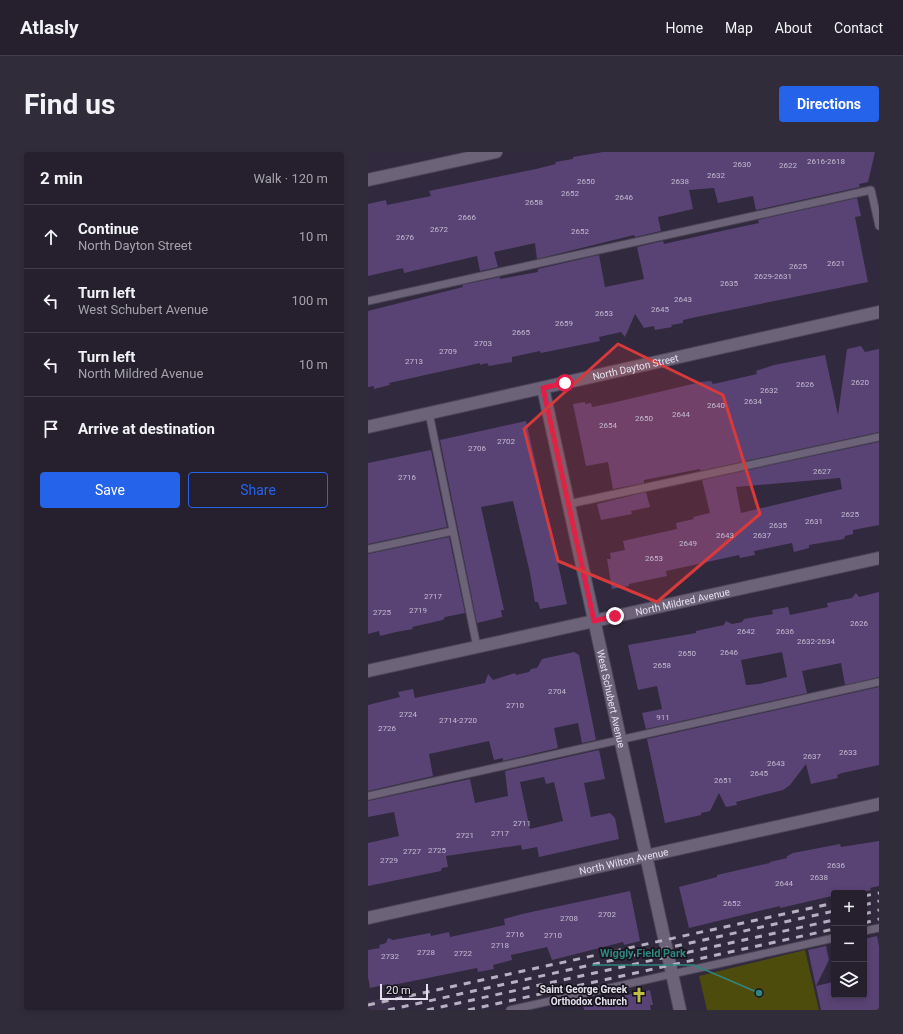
<!DOCTYPE html>
<meta charset="utf-8">
<style>
body{margin:0;font-family:Roboto,sans-serif;background:#312c3a;color:#f1f3f6}
.controls{position:absolute;right:12px;bottom:12px;display:grid;overflow:hidden;border-radius:4px;box-shadow:0 2px 6px #0003}
.controls button{width:36px;height:36px;display:grid;place-items:center;padding:0;border:0;border-bottom:1px solid #423d4a;background:#251f2e;color:#f1f3f6;font:20px sans-serif}
.scale{position:absolute;left:12px;bottom:10px;width:48px;box-sizing:border-box;padding-left:4px;border:2px solid #e5e0ed;border-top:0;font-size:11px;line-height:14px;white-space:nowrap;color:#e5e0ed;-webkit-text-stroke:3px #17141d;paint-order:stroke}
.stop{position:absolute;width:12px;height:12px;margin:-9px;border:3px solid #e11d48;border-radius:50%;background:#fff}
.stop.end{background:#e11d48;border-color:#fff;box-shadow:0 1px 4px #0008}
.list{margin:0;padding:0;list-style:none}
h2{display:flex;justify-content:space-between;align-items:center;height:52px;margin:0;padding:0 16px;font-size:17px}
h2 small{font-size:13px;font-weight:400;color:#a3a2aa}
.list li{display:grid;grid-template-columns:26px 1fr auto;gap:12px;align-items:center;box-sizing:border-box;height:64px;padding:0 16px;border-top:1px solid #423d4a}
.list b{display:block;font-size:15px;white-space:nowrap}
.list p{margin:0;font-size:13px;white-space:nowrap;color:#a3a2aa}
.list em{font-size:13px;font-style:normal;color:#a3a2aa}
.actions{display:flex;gap:8px;padding:12px 16px}
.actions a{flex:1;padding:9px 0;border:1px solid #2563eb;border-radius:4px;text-align:center;font-size:14px;color:#2563eb}
.actions .main{background:#2563eb;color:#fff}
.icon{flex:none;width:22px;height:22px;fill:none;stroke:currentColor;stroke-width:2;stroke-linecap:round;stroke-linejoin:round}
.map{position:relative;flex:none;width:511px;height:858px;overflow:hidden;border-radius:4px}
header{display:flex;align-items:center;gap:24px;box-sizing:border-box;height:56px;padding:0 20px;background:#251f2e;border-bottom:1px solid #423d4a}
header strong{font-size:19px}
nav{display:flex;gap:22px;margin-inline-start:auto;font-size:14px}
.intro{display:flex;align-items:center;justify-content:space-between;box-sizing:border-box;height:96px;padding:0 24px}
h1{margin:0;font-size:28px}
.button{padding:10px 18px;border-radius:4px;background:#2563eb;color:#fff;font-size:14px;font-weight:700}
main{display:flex;gap:24px;padding:0 24px}
aside{flex:1;background:#251f2e;border-radius:4px;box-shadow:0 2px 6px #0003}
.map>svg:first-child{display:block}
.built{fill:#3c324b}
.green{fill:#4d4c0c}
.building{fill:#594375;fill-rule:evenodd}
.lines{fill:none;stroke-linecap:round;stroke-linejoin:round}
.service-casing{stroke:#4e4758;stroke-width:9}
.minor-casing{stroke:#4e4758;stroke-width:14}
.secondary-casing{stroke:#4e4758;stroke-width:14}
.service{stroke:#6c6379;stroke-width:7}
.minor{stroke:#6c6379;stroke-width:12}
.secondary{stroke:#6c6379;stroke-width:12}
.rail{stroke:#b6b1c0;stroke-width:3;stroke-dasharray:7 7;stroke-linecap:butt}
.route{stroke:#e11d48;stroke-width:5}
.marked{fill:#d83a3c;fill-opacity:0.2;stroke:#d83a3c;stroke-width:3;stroke-linejoin:round}
.labels{text-anchor:middle;dominant-baseline:central;stroke-width:3.5;stroke-linejoin:round;paint-order:stroke}
.number-label{font-size:8px;fill:#c2b9cf}
.street-label{font-size:10px;fill:#e5e0ed;stroke:#17141d}
.poi-label{font-size:10px;font-weight:bold;fill:#e5e0ed;stroke:#17141d;text-anchor:end}
.leader{fill:none;stroke:#2f8681;stroke-width:1.5}
.callout-dot{fill:#2f8681;stroke:#17141d;stroke-width:1.5}
.callout-label{font-size:11px;text-anchor:middle;font-weight:bold;fill:#2f8681;stroke:#17141d;stroke-width:3.5;stroke-linejoin:round;paint-order:stroke}
</style>
<header>
<strong>Atlasly</strong>
<nav><a>Home</a><a>Map</a><a>About</a><a>Contact</a></nav>
</header>
<div class="intro"><h1>Find us</h1><a class="button">Directions</a></div>
<main>
<aside>
<h2>2 min<small>Walk · 120 m</small></h2>
<ul class="list">
<li><svg class="icon" aria-label="ahead" viewBox="0 0 24 24"><path d="M12 20V5M6 11l6-6 6 6"/></svg><div><b>Continue</b><p>North Dayton Street</p></div><em>10 m</em></li>
<li><svg class="icon" aria-label="left" viewBox="0 0 24 24"><path d="M17 20v-9H6M10 6l-5 5 5 5"/></svg><div><b>Turn left</b><p>West Schubert Avenue</p></div><em>100 m</em></li>
<li><svg class="icon" aria-label="left" viewBox="0 0 24 24"><path d="M17 20v-9H6M10 6l-5 5 5 5"/></svg><div><b>Turn left</b><p>North Mildred Avenue</p></div><em>10 m</em></li>
<li><svg class="icon" aria-label="arrive" viewBox="0 0 24 24"><path d="M6 21V4h12l-3 4 3 4H6"/></svg><div><b>Arrive at destination</b></div></li>
</ul>
<div class="actions"><a class="main">Save</a><a>Share</a></div>
</aside>
<div class="map">
<svg width="511" height="858" viewBox="0 0 511 858">
<rect width="100%" height="100%" fill="#31293d"/>
<path class="built" d="M21,845L24,858H0V849Z"/>
<path class="green" d="M437,798L451,858H339L331,824Z"/>
<path class="building" d="M235,0H507L500,30L491,32L492,35L388,58L385,44L350,51L346,36L321,38L325,57L290,65L293,79L267,85L266,83L169,107L167,91L126,100L130,115L112,119L109,104L36,121L35,116L0,124V52L18,48L19,53L63,44L61,39L168,17L188,12L187,10L205,7V5Z
M489,46L493,64L487,65L500,130L333,164L315,168V171L303,173L304,175L287,178L286,174L276,176L267,162L257,185L253,180L231,185L232,189L173,201L172,199L144,205V210L121,214L119,211L112,213V211L21,231L22,233L6,237V234L0,235V159L95,135L94,133L132,125V127L170,120V117L231,103L237,135L276,127L269,95L295,89L296,92L358,78L391,71L390,68Z
M493,194L497,200L511,197V280L332,319V317L276,328V331L245,337L240,310L218,314L205,252L217,250V252L223,251L224,255L244,251L333,230L343,229L345,232L350,231L389,222L388,219L406,213L457,203L470,263L479,197Z
M158,269L199,452L172,457L170,450H167L162,421L145,349L113,355L136,458H133L134,465L109,471L72,288Z
M511,290V373L485,378V382L477,384L476,387L441,393V396L426,400L424,391L386,399L387,403L372,406L371,403L298,419L299,424L261,432V434L244,437L239,407H243L242,401L257,398L255,389L309,377L308,371L326,367L325,365L342,361L334,328ZM472,326L474,337L373,361L368,335Z
M63,298L79,375L0,392V311Z
M278,340L282,355L263,359L264,362L233,368L229,352Z
M81,385L97,461L77,465L75,468L44,475L45,477L28,480L12,484L11,479L0,482V402Z
M511,440V525L477,533L473,511L434,519L439,541L278,577L274,561L294,557L289,534L270,538L260,493L328,481V479L356,473L358,469L364,472L374,470L376,467L405,462L404,458L420,455L422,463L460,455L459,451L484,446L488,441L491,445ZM414,500L419,525L391,532L378,533L373,508Z
M206,500L211,503L228,588L214,591L210,571L186,576L190,596L135,609V606L126,608L121,589L61,602L65,624L0,639V553L32,545L30,540L45,537L47,546L117,531L120,522L125,528L147,521L148,523L161,520L163,517L169,516L174,507Z
M511,535V613L474,621L469,623L470,626L443,632L438,612L422,633L415,638L368,650L369,653L358,655L351,641L342,659L333,661V663L297,671L279,587Z
M231,598L237,627L216,631L223,665L242,661L247,666L251,687L171,705L169,695L154,698L153,693L78,704L80,715L74,716L73,719L0,734V691L31,684L26,660L0,665V649L102,627L107,651L140,644L137,619ZM176,625L178,632L186,630L195,669L162,677L152,630Z
M511,689V734L502,736L503,738L490,741H463L464,744L412,756V754L321,776L311,735L349,725V723L402,711V710L419,706V704L425,701L472,692L473,695Z
M262,739L272,789L256,793L255,790L184,808L179,795L143,803L144,808L125,813L126,817L110,820L109,816L20,834V832L2,836L0,825V798L12,796L11,793L18,791L20,786L25,788L62,781L63,784L81,780L82,785L137,773L136,767L154,762Z
M509,784L511,794V858H453L440,798L458,794L461,808L448,834L465,830L466,843H496V787Z
M282,838L285,853H282L283,858H216L215,852Z"/>
<g class="lines">
<defs>
<path id="service" d="M0,149L503,38L511,74
M61,261L109,495
M201,352L511,285
M0,397L85,379
M0,644L511,530
M496,779L511,776
M142,858L466,786"/>
<g id="minor">
<path id="s1" d="M175,236L312,858"/>
<path id="s2" d="M0,275L511,160"/>
<path id="s3" d="M0,519L511,406"/>
<path id="s4" d="M0,766L511,652"/>
</g>
<path id="secondary" d="M0,28L128,0"/>
</defs>
<use href="#service" class="service-casing"/>
<use href="#minor" class="minor-casing"/>
<use href="#secondary" class="secondary-casing"/>
<use href="#service" class="service"/>
<use href="#minor" class="minor"/>
<use href="#secondary" class="secondary"/>
<path class="rail" d="M496,744L511,741
M496,753L511,749
M496,762L511,758
M496,771L511,767
M0,853L466,751
M20,858L466,759
M59,858L466,768
M100,858L466,777"/>
</g>
<g class="lines">
<path class="route" d="M197,231L175,236L226,469L247,464"/>
</g>
<path class="marked" d="M250,192L355,243L392,362L289,450L190,409L156,277Z"/>
<defs>
<symbol id="church-bare" viewBox="-9 -9 18 18"><path d="M-1.2-6h2.4v3.5h3.3v2.4h-3.3V6h-2.4V-.1h-3.3v-2.4h3.3Z" fill="#c1be40" stroke="#17141d" stroke-width="2.5" paint-order="stroke"/></symbol>
</defs>
<g fill-rule="evenodd">
<use href="#church-bare" x="260" y="832" width="22" height="22"/>
</g>
<g class="labels">
<g class="number-label">
<text x="458" y="9">2616-2618</text>
<text x="374" y="12">2630</text>
<text x="420" y="13">2622</text>
<text x="348" y="23">2632</text>
<text x="218" y="29">2650</text>
<text x="312" y="29">2638</text>
<text x="202" y="41">2652</text>
<text x="256" y="45">2646</text>
<text x="166" y="50">2658</text>
<text x="99" y="65">2666</text>
<text x="71" y="77">2672</text>
<text x="212" y="79">2652</text>
<text x="37" y="85">2676</text>
<text x="468" y="111">2621</text>
<text x="430" y="114">2625</text>
<text x="405" y="124">2629-2631</text>
<text x="361" y="131">2635</text>
<text x="315" y="147">2643</text>
<text x="292" y="157">2645</text>
<text x="236" y="161">2653</text>
<text x="196" y="171">2659</text>
<text x="153" y="180">2665</text>
<text x="115" y="191">2703</text>
<text x="80" y="199">2709</text>
<text x="46" y="209">2713</text>
<text x="492" y="230">2620</text>
<text x="437" y="232">2626</text>
<text x="401" y="238">2632</text>
<text x="385" y="249">2634</text>
<text x="348" y="253">2640</text>
<text x="313" y="262">2644</text>
<text x="276" y="266">2650</text>
<text x="240" y="273">2654</text>
<text x="138" y="289">2702</text>
<text x="109" y="296">2706</text>
<text x="454" y="319">2627</text>
<text x="39" y="325">2716</text>
<text x="482" y="362">2625</text>
<text x="446" y="369">2631</text>
<text x="410" y="373">2635</text>
<text x="357" y="383">2643</text>
<text x="394" y="383">2637</text>
<text x="320" y="391">2649</text>
<text x="286" y="406">2653</text>
<text x="65" y="444">2717</text>
<text x="50" y="458">2719</text>
<text x="14" y="460">2725</text>
<text x="491" y="471">2626</text>
<text x="378" y="479">2642</text>
<text x="417" y="479">2636</text>
<text x="448" y="489">2632-2634</text>
<text x="361" y="500">2646</text>
<text x="319" y="501">2650</text>
<text x="294" y="513">2658</text>
<text x="189" y="539">2704</text>
<text x="147" y="553">2710</text>
<text x="40" y="562">2724</text>
<text x="295" y="565">911</text>
<text x="90" y="568">2714-2720</text>
<text x="19" y="576">2726</text>
<text x="480" y="600">2633</text>
<text x="444" y="604">2637</text>
<text x="408" y="611">2643</text>
<text x="391" y="621">2645</text>
<text x="355" y="628">2651</text>
<text x="154" y="671">2711</text>
<text x="132" y="681">2717</text>
<text x="97" y="683">2721</text>
<text x="69" y="698">2725</text>
<text x="44" y="699">2727</text>
<text x="21" y="708">2729</text>
<text x="468" y="713">2636</text>
<text x="451" y="725">2638</text>
<text x="416" y="731">2644</text>
<text x="364" y="751">2652</text>
<text x="239" y="762">2702</text>
<text x="201" y="766">2708</text>
<text x="147" y="782">2716</text>
<text x="185" y="783">2710</text>
<text x="132" y="793">2718</text>
<text x="58" y="800">2728</text>
<text x="95" y="801">2722</text>
<text x="22" y="804">2732</text>
</g>
<g class="street-label">
<text stroke="none"><textPath href="#s2" startOffset="274">North Dayton Street</textPath></text>
<text stroke="none"><textPath href="#s3" startOffset="322">North Mildred Avenue</textPath></text>
<text stroke="none"><textPath href="#s1" startOffset="318">West Schubert Avenue</textPath></text>
<text stroke="none"><textPath href="#s4" startOffset="262">North Wilton Avenue</textPath></text>
</g>
<g class="poi-label">
<text x="259" y="837">Saint George Greek<tspan x="259" dy="12">Orthodox Church</tspan></text>
</g>
</g>
<path class="leader" d="M391 841L326 813H224"/>
<circle class="callout-dot" cx="391" cy="841" r="4"/>
<g class="callout-label">
<text x="275" y="805">Wiggly Field Park</text>
</g>
</svg>
<div class="controls">
<button>+</button>
<button>−</button>
<button><svg class="icon" aria-label="layers" viewBox="0 0 24 24"><path d="M12 4l9 5-9 5-9-5zM3 14l9 5 9-5"/></svg></button>
</div>
<div class="scale">20 m</div>
<div class="stop" style="left:197px;top:231px"></div>
<div class="stop end" style="left:247px;top:464px"></div>
</div>
</main>
